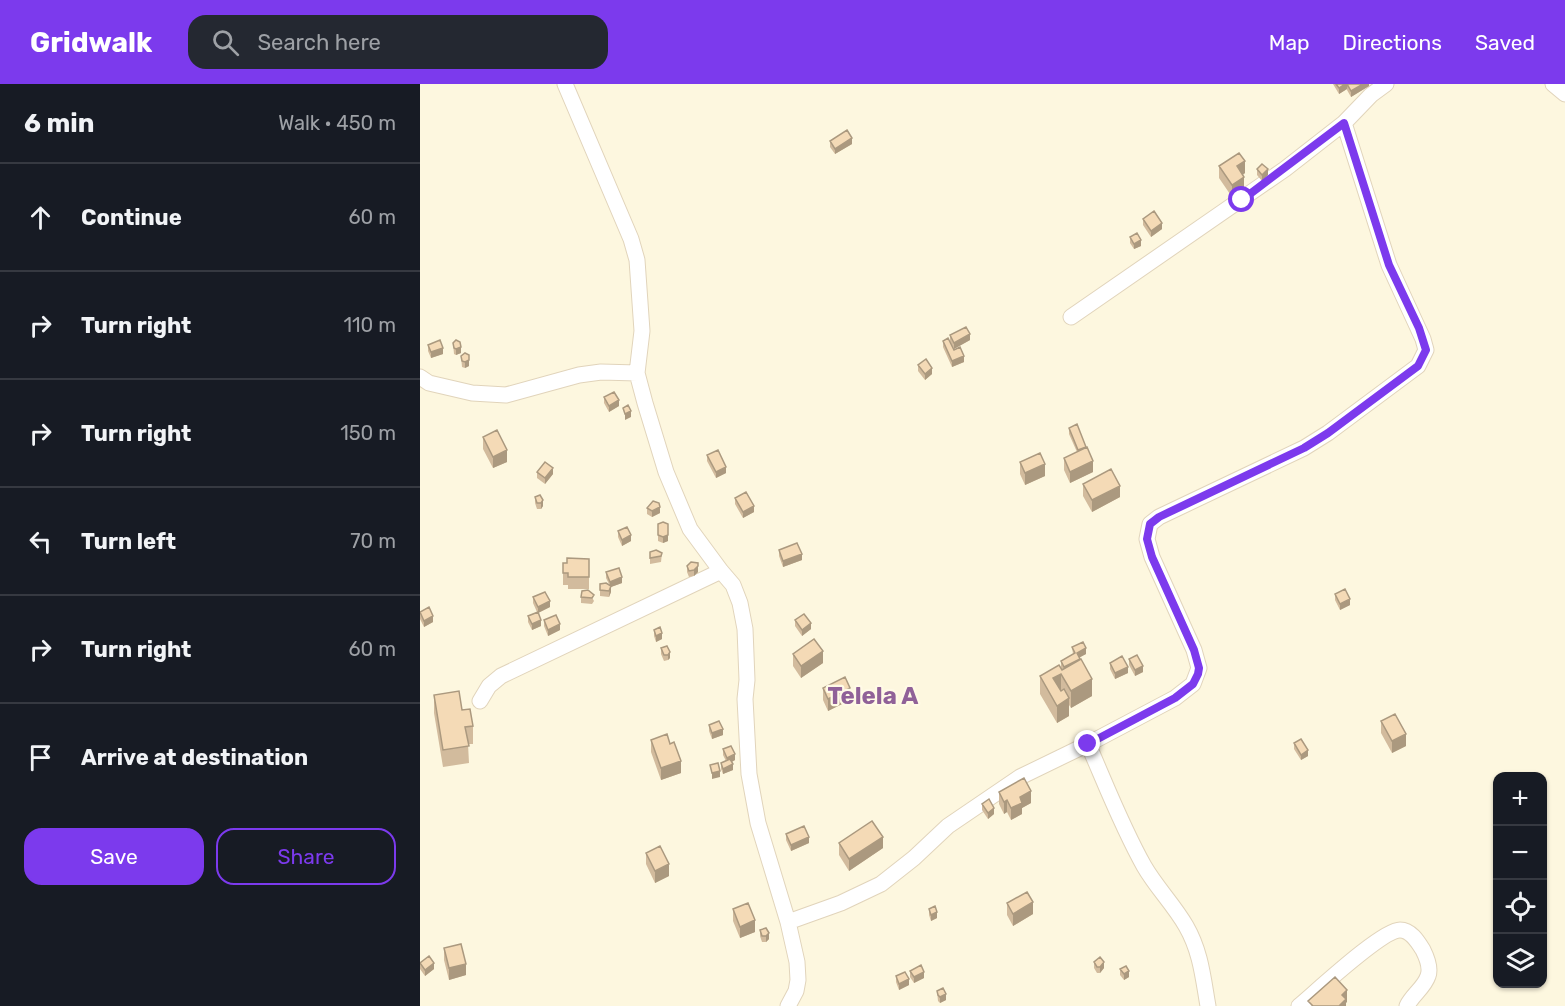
<!DOCTYPE html>
<meta charset="utf-8">
<style>
body{margin:0;font-family:Rubik,sans-serif;background:#242831;color:#f1f3f6}
.controls{position:absolute;right:18px;bottom:18px;display:grid;overflow:hidden;border-radius:12px;box-shadow:0 2px 4px #0004}
.controls button{width:54px;height:54px;display:grid;place-items:center;padding:0;border:0;border-bottom:2px solid #363941;background:#171b24;color:#f1f3f6;font:30px sans-serif}
.stop{position:absolute;width:18px;height:18px;margin:-14px;border:4px solid #7c3aed;border-radius:50%;background:#fff}
.stop.end{background:#7c3aed;border-color:#fff;box-shadow:0 2px 6px #0008}
.list{margin:0;padding:0;list-style:none}
h2{display:flex;justify-content:space-between;align-items:center;height:78px;margin:0;padding:0 24px;font-size:26px}
h2 small{font-size:20px;font-weight:400;color:#9ea1a6}
.list li{display:grid;grid-template-columns:39px 1fr auto;gap:18px;align-items:center;box-sizing:border-box;height:108px;padding:0 24px;border-top:2px solid #363941}
.list b{display:block;font-size:22px;white-space:nowrap}
.list em{font-size:20px;font-style:normal;color:#9ea1a6}
.actions{display:flex;gap:12px;padding:18px 24px}
.actions a{flex:1;padding:14px 0;border:2px solid #7c3aed;border-radius:18px;text-align:center;font-size:21px;color:#7c3aed}
.actions .main{background:#7c3aed;color:#fff}
.icon{flex:none;width:33px;height:33px;fill:none;stroke:currentColor;stroke-width:2;stroke-linecap:round;stroke-linejoin:round}
.map{position:relative;flex:none;width:1145px;height:922px;overflow:hidden}
header{display:flex;align-items:center;gap:36px;box-sizing:border-box;height:84px;padding:0 30px;background:#7c3aed;color:#fff}
header strong{font-size:28px}
nav{display:flex;gap:33px;margin-inline-start:auto;font-size:21px}
.search{width:420px;height:54px;background:#242831;display:flex;align-items:center;gap:15px;box-sizing:border-box;padding:0 21px;border-radius:18px;color:#9ea1a6;font-size:22px}
main{display:flex}
aside{flex:1;background:#171b24}
.map>svg:first-child{display:block}
.lines{fill:none;stroke-linecap:round;stroke-linejoin:round}
.street-casing{stroke:#e1d4bb;stroke-width:17}
.street{stroke:#fff;stroke-width:15}
.wall{fill:#d2bb9d}
.shaded-wall{fill:#ab997f}
.building{fill:#f4dab6;stroke:#ab997f;stroke-width:1.5}
.route{stroke:#7c3aed;stroke-width:8}
.labels{text-anchor:middle;dominant-baseline:central;stroke-width:4.5;stroke-linejoin:round;paint-order:stroke}
.quarter-label{font-size:24px;font-weight:bold;fill:#906198;stroke:#fffae6}
</style>
<header>
<strong>Gridwalk</strong>
<div class="search"><svg class="icon" aria-label="search" viewBox="0 0 24 24"><circle cx="10" cy="10" r="6"/><path d="M15 15l6 6"/></svg>Search here</div>
<nav><a>Map</a><a>Directions</a><a>Saved</a></nav>
</header>
<main>
<aside>
<h2>6 min<small>Walk · 450 m</small></h2>
<ul class="list">
<li><svg class="icon" aria-label="ahead" viewBox="0 0 24 24"><path d="M12 20V5M6 11l6-6 6 6"/></svg><div><b>Continue</b></div><em>60 m</em></li>
<li><svg class="icon" aria-label="right" viewBox="0 0 24 24"><path d="M7 20v-9h11M14 6l5 5-5 5"/></svg><div><b>Turn right</b></div><em>110 m</em></li>
<li><svg class="icon" aria-label="right" viewBox="0 0 24 24"><path d="M7 20v-9h11M14 6l5 5-5 5"/></svg><div><b>Turn right</b></div><em>150 m</em></li>
<li><svg class="icon" aria-label="left" viewBox="0 0 24 24"><path d="M17 20v-9H6M10 6l-5 5 5 5"/></svg><div><b>Turn left</b></div><em>70 m</em></li>
<li><svg class="icon" aria-label="right" viewBox="0 0 24 24"><path d="M7 20v-9h11M14 6l5 5-5 5"/></svg><div><b>Turn right</b></div><em>60 m</em></li>
<li><svg class="icon" aria-label="arrive" viewBox="0 0 24 24"><path d="M6 21V4h12l-3 4 3 4H6"/></svg><div><b>Arrive at destination</b></div></li>
</ul>
<div class="actions"><a class="main">Save</a><a>Share</a></div>
</aside>
<div class="map">
<svg width="1145" height="922" viewBox="0 0 1145 922">
<rect width="100%" height="100%" fill="#fdf7df"/>
<g class="lines">
<defs>
<path id="street" d="M145,0L211,155L217,176L222,247L217,289L225,319L246,388L270,445L301,487L313,501L320,519L325,545L327,596L325,615L329,690L338,739L368,838L377,878L378,896L376,907L368,922
M1133,0L1145,10
M651,233L865,85L924,39L951,11L966,0
M0,293L9,299L52,309L86,311L159,291L181,288L217,289
M60,617L69,602L81,592L301,487
M668,660C686,701 702,743 724,782C736,803 754,821 766,842C781,868 783,894 788,922
M368,838L421,819L461,800L494,774L528,742L600,693L668,660L755,614L773,600L779,584L774,566L732,473L727,455L730,440L739,433L884,364L908,349L998,282L1006,266L1003,255L969,181L924,39
M879,922C897,907 962,846 980,846C991,846 998,858 1003,866C1007,874 1011,884 1008,892C1004,904 992,911 987,922"/>
</defs>
<use href="#street" class="street-casing"/>
<use href="#street" class="street"/>
</g>
<path class="wall" d="M913,0H949V2L931,13L927,6V5L919,10Z
M410,57L432,60L415,70L410,63Z
M799,82L825,89L823,91L824,105L812,113L799,94Z
M837,85L848,91L842,97L837,91Z
M723,135L742,145L731,153L723,141Z
M710,153L721,162L714,165L710,159Z
M530,251L550,256L534,265L530,258L534,266L544,278L532,283L523,263V257H530Z
M33,259L41,269L36,271L34,270Z
M8,261L23,270L11,274L8,267Z
M41,272L49,282L45,284L42,283Z
M498,281L512,290L505,296L498,287Z
M184,313L199,322L189,328L184,319Z
M649,344L666,363L673,388L650,399L644,386V374L657,368L649,350Z
M63,353L87,378L73,384L63,365Z
M287,371L306,389L296,394L287,377Z
M600,378L625,392L605,401L600,390Z
M117,388L133,390L125,400L117,394Z
M663,400L700,413L672,428L663,412Z
M115,413L123,416V422L121,425H117L115,419Z
M315,414L334,428L323,434L315,420Z
M227,424L240,429L232,433L227,430Z
M238,440L248,457L243,459L238,457Z
M198,447L211,457L202,462L198,453Z
M359,466L382,476L363,483L359,472Z
M230,468L242,469L241,478L230,480Z
M169,475V505H148V501H143V489L147,479Z
M267,482L278,488L274,492L269,493L267,488Z
M186,488L202,499L191,503V508L189,513L180,512V500H189L186,494Z
M168,506L174,517L172,520L161,519V513Z
M915,510L930,521L920,526L915,516Z
M113,513L130,523L118,529L121,542L112,546L108,538V532L117,528L113,519Z
M0,528L13,538L4,543L0,535Z
M124,536L140,546L128,552L124,542Z
M375,536L391,545L382,552L375,542Z
M234,546L242,555L236,558L234,552Z
M652,563L666,570L659,573L672,612L651,624L649,621V632L637,639L620,610V592L642,586L641,583V577L653,570Z
M241,564L250,568V574L248,576L244,577L241,570Z
M373,570L403,579L381,594L373,582Z
M709,575L723,588L715,592L709,581Z
M690,579L708,589L695,595L690,585Z
M403,604L430,616L408,627L403,616Z
M14,611L42,626L53,642V660H48L49,679L23,683L14,629Z
M961,637L986,662L972,669L961,649Z
M289,641L303,651L292,655L289,647Z
M231,656L261,689L241,696L231,668Z
M874,659L888,672L881,676L874,665Z
M303,665L315,676L312,678L313,686L303,690L301,685V679L306,677L303,671Z
M579,708L611,719L602,724V730L591,736L587,728L584,730L579,720Z
M562,720L574,730L568,735L562,726Z
M366,750L389,759L371,767L366,756Z
M419,759L463,764L429,787L419,771Z
M226,769L249,792L235,799L226,780Z
M587,819L613,830L593,842L587,831Z
M313,825L335,848L320,854L313,837Z
M509,825L517,834L511,837L509,831Z
M346,844L349,855L346,858H342L340,852V846Z
M24,864L46,891L29,896L24,876Z
M674,878L684,884L680,889H677L674,884Z
M0,879L14,885L5,892L0,885Z
M700,885L709,893L704,896L700,891Z
M490,887L504,894L494,899L490,893Z
M476,892L489,901L479,906L476,898Z
M517,907L526,916L520,919L518,917Z"/>
<path class="shaded-wall" d="M925,0H928L927,5L919,10V4Z
M943,0H949V2L931,13V7Z
M432,54V60L415,70V65Z
M825,77V89L817,94V82Z
M848,85V91L842,97V91Z
M824,93V105L812,113V101Z
M742,139V145L731,153V147Z
M721,156V162L714,165V160Z
M550,250V256L534,265V259Z
M41,263V269L36,271V265Z
M23,264V270L11,274V268Z
M544,272V278L532,283V277Z
M49,276V282L45,284V278Z
M512,284V290L505,296V290Z
M199,316V322L189,328V322Z
M211,327V333L205,336V330Z
M87,366V378L73,384V373Z
M673,377V388L650,399V388Z
M625,380V392L605,401V389Z
M306,383V389L296,394V388Z
M133,384V390L125,400V394Z
M700,402V413L672,428V416Z
M123,416V422L121,425V419Z
M334,422V428L323,434V428Z
M240,423V429L232,433V427Z
M211,451V457L202,462V456Z
M248,451V457L243,459V453Z
M382,470V476L363,483V477Z
M278,482V488L274,492V486Z
M202,493V499L191,503V508L189,513L190,498Z
M930,515V521L920,526V520Z
M130,517V523L118,529V523Z
M13,532V538L4,543V537Z
M121,536V542L112,546V540Z
M391,539V545L382,552V546Z
M140,540V546L128,552V546Z
M242,549V555L236,558V552Z
M666,564V570L657,575V569Z
M403,567V579L381,594V582Z
M250,568V574L248,576V571Z
M723,582V588L715,592V586Z
M708,583V589L695,595V589Z
M641,590V608L633,594Z
M672,595V612L651,624V607Z
M430,604V616L408,627V615Z
M649,614V632L637,639V622Z
M303,645V651L292,655V649Z
M986,650V662L972,669V657Z
M888,666V672L881,676V671Z
M315,670V676L307,680V674Z
M261,677V689L241,696V684Z
M313,680V686L303,690V685Z
M300,687V693L292,695V689Z
M611,707V719L602,724V730L591,736V724L600,713Z
M587,716V728L584,730V718Z
M574,724V730L568,735V729Z
M389,753V759L371,767V761Z
M463,753V764L429,787V775Z
M249,780V792L235,799V787Z
M613,818V830L593,842V830Z
M517,828V834L511,837V831Z
M335,836V848L320,854V843Z
M349,849V855L346,858V852Z
M684,878V884L680,889V883Z
M14,879V885L5,892V886Z
M46,880V891L29,896V884Z
M709,887V893L704,896V890Z
M504,888V894L494,899V893Z
M489,895V901L479,906V900Z
M927,906V918L926,919V922H919L922,911Z
M526,910V916L520,919V913Z"/>
<path class="building" d="M916,0H925L919,4Z
M927,0H943L931,7Z
M427,46L432,54L415,65L410,57Z
M819,69L825,77L817,82L824,93L812,101L799,82Z
M842,80L848,85L842,91L837,85Z
M734,127L742,139L731,147L723,135Z
M717,149L721,156L714,160L710,153Z
M546,243L550,250L534,259L530,251Z
M528,254L534,266L540,263L544,272L532,277L523,257Z
M20,256L23,264L11,268L8,261Z
M36,256L40,258L41,263L36,265L34,264L33,259Z
M45,269L49,271V276L45,278L42,277L41,272Z
M506,275L512,284L505,290L498,281Z
M194,308L199,316L189,322L184,313Z
M208,321L211,327L205,330L203,324Z
M657,340L666,363L658,366L649,344Z
M77,346L87,366L73,373L63,353Z
M667,363L673,377L650,388L644,374Z
M298,366L306,383L296,388L287,371Z
M620,369L625,380L605,389L600,378Z
M125,378L133,384L125,394L117,388Z
M691,385L700,402L672,416L663,400Z
M326,408L334,422L323,428L315,414Z
M120,411L123,416L121,419H117L115,413Z
M233,417L239,419L240,423L232,427L227,424Z
M243,438L248,440V451L243,453L238,451V440Z
M207,443L211,451L202,456L198,447Z
M377,459L382,470L363,477L359,466Z
M236,466L242,469L241,472L230,474V468Z
M147,474L169,475V493H148V489H143V479H147Z
M271,478L278,479V482L274,486L269,487L267,482Z
M199,484L202,493L190,498L186,488Z
M186,499L191,502L189,507L180,506V500Z
M925,505L930,515L920,520L915,510Z
M168,506L174,511L172,514L161,513L162,507Z
M125,508L130,517L118,523L113,513Z
M9,523L13,532L4,537L0,528Z
M118,528L121,536L112,540L108,532Z
M384,530L391,539L382,546L375,536Z
M136,531L140,540L128,546L124,536Z
M240,543L242,549L236,552L234,546Z
M394,555L403,567L381,582L373,570Z
M663,558L666,564L657,569L660,575L644,583L641,577L655,569L652,563Z
M247,562L250,568L248,571H244L241,564Z
M717,571L723,582L715,586L709,575Z
M702,572L708,583L695,589L690,579Z
M661,575L672,595L651,607L641,590L633,594L641,607L644,605L649,614L637,622L620,592L639,581L642,586Z
M425,593L430,604L408,615L403,604Z
M39,607L42,626L50,625L53,642L45,643L49,662L23,666L14,611Z
M975,630L986,650L972,657L961,637Z
M299,637L303,645L292,649L289,641Z
M247,650L250,660L254,658L261,677L241,684L231,656Z
M881,655L888,666L881,671L874,659Z
M311,662L315,670L307,674L303,665Z
M310,675L313,680L303,685L301,679Z
M298,679L300,687L292,689L290,681Z
M604,694L611,707L600,713L602,719L591,724L587,716L584,718L579,708Z
M569,715L574,724L568,729L562,720Z
M452,737L463,753L429,775L419,759Z
M384,742L389,753L371,761L366,750Z
M240,762L249,780L235,787L226,769Z
M607,808L613,818L593,830L587,819Z
M328,819L335,836L320,843L313,825Z
M515,822L517,828L511,831L509,825Z
M346,844L349,849L346,852H342L340,846Z
M41,860L46,880L29,884L24,864Z
M9,872L14,879L5,886L0,879Z
M680,873L684,878L680,883H677L674,878Z
M501,881L504,888L494,893L490,887Z
M706,882L709,887L704,890L700,885Z
M485,888L489,895L479,900L476,892Z
M915,893L927,906L922,911L926,915L919,922H893L888,917Z
M523,904L526,910L520,913L518,911L517,907Z"/>
<g class="lines">
<path class="route" d="M668,660L755,614L773,600L778,590L779,584L774,566L732,473L727,455L730,440L739,433L884,364L908,349L998,282L1006,266L999,244L969,181L924,39L822,116"/>
</g>
<g class="labels">
<g class="quarter-label">
<text x="453" y="612">Telela A</text>
</g>
</g>
</svg>
<div class="controls">
<button>+</button>
<button>−</button>
<button><svg class="icon" aria-label="locate" viewBox="0 0 24 24"><circle cx="12" cy="12" r="6"/><path d="M12 2v4M12 18v4M2 12h4M18 12h4"/></svg></button>
<button><svg class="icon" aria-label="layers" viewBox="0 0 24 24"><path d="M12 4l9 5-9 5-9-5zM3 14l9 5 9-5"/></svg></button>
</div>
<div class="stop" style="left:822px;top:116px"></div>
<div class="stop end" style="left:668px;top:660px"></div>
</div>
</main>
